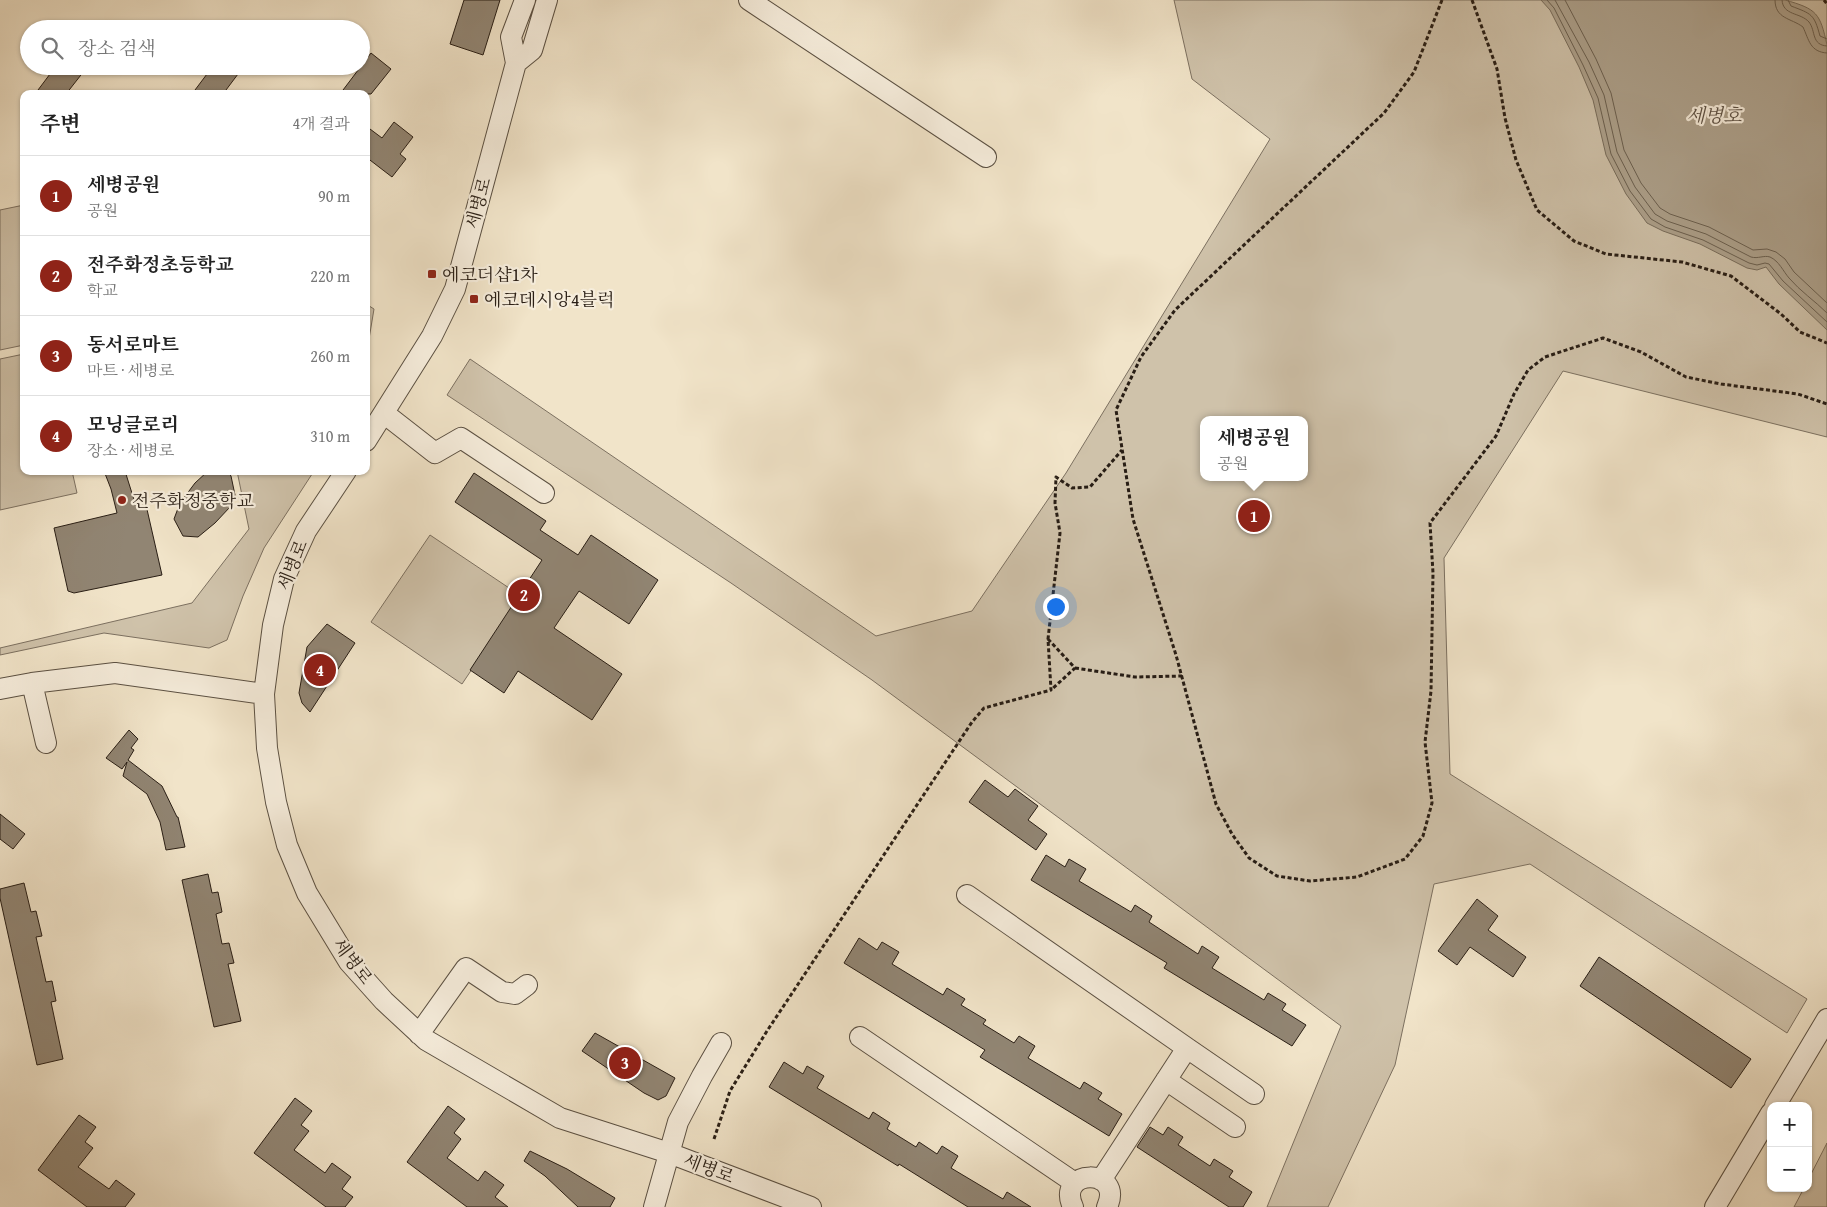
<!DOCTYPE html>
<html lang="ko">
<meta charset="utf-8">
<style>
body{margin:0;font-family:"Gentium Book Plus","Noto Serif KR",serif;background:#f6f6f6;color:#222}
.controls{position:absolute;right:15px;bottom:15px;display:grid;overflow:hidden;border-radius:10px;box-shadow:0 1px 4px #0004}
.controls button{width:45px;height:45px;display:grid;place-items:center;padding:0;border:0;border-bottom:1px solid #e0e0e0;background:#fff;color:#222;font:25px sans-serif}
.you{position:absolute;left:1055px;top:606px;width:18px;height:18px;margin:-12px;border:4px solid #fff;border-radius:50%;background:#1a73e8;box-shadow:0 0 0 8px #1a73e833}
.badge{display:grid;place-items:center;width:32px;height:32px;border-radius:50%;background:#8f2418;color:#fff;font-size:16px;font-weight:700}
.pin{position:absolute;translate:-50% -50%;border:2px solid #fff;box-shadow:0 1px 5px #0006}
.popup{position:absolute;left:1200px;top:416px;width:108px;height:65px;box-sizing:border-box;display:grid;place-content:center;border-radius:10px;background:#fff;filter:drop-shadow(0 1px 4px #0005);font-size:16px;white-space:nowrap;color:#767676}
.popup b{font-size:19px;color:#222}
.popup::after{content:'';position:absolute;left:50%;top:100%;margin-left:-10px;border:10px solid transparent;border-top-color:#fff}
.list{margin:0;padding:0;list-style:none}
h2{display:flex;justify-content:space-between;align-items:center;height:65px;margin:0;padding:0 20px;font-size:21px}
h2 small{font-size:16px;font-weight:400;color:#767676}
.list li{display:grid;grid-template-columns:32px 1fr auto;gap:15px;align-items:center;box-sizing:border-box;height:80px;padding:0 20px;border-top:1px solid #e0e0e0}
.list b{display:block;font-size:19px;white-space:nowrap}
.list p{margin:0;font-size:16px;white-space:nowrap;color:#767676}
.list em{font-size:16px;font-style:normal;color:#767676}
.icon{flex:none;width:28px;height:28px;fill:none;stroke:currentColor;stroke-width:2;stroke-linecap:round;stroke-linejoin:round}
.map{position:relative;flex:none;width:1827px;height:1207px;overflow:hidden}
.search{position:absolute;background:#fff;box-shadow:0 1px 4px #0004;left:20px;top:20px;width:350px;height:55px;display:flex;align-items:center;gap:12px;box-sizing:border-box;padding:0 18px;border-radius:28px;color:#767676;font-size:19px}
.panel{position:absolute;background:#fff;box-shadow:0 1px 4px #0004;left:20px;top:90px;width:350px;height:385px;border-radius:10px}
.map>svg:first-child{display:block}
.green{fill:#cfc2aa;stroke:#7c7060;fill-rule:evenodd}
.water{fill:#ada18c;stroke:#786d5c}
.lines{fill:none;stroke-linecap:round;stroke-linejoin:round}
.shore{stroke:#6b6050;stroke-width:1}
.building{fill:#918573;stroke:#291e15}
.minor-casing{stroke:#5b5042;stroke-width:22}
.path{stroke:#291e15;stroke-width:3;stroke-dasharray:4 2.5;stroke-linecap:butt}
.minor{stroke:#f6eddc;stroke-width:20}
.poi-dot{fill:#8f2418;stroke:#f6eddc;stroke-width:2}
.labels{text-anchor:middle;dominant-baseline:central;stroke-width:4.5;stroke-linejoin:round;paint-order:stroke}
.street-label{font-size:18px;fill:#291e15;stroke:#f6eddc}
.poi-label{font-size:18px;fill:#291e15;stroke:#f6eddc;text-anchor:start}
.water-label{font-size:19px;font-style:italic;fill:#5e5245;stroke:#f6eddc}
</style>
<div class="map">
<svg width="1827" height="1207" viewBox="0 0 1827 1207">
<rect width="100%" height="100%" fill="#f1e4c9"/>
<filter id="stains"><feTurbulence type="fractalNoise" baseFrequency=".004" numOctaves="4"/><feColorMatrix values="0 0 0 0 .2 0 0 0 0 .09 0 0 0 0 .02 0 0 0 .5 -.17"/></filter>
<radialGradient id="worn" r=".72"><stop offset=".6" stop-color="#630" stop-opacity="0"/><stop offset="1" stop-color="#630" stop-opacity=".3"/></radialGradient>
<path class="green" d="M1174,0H1827V437L1563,371L1444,558L1450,774L1807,999L1787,1033L1530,864L1434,884L1395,1065L1328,1207H1267L1341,1026L872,680L731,583L447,395L470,359L876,636L972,611L1066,473L1270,139L1192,79ZM1204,420H1304V477H1204Z
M24,205V345L0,350V210Z
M366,304L374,309L366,357Z
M24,354V471H72L77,493L0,510V359Z
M237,471H314L264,548L243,596L227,640L209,648L104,633L0,655V648L192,603L249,529Z
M430,535L521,596L462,684L371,622Z
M1827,1143V1207H1794L1804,1188H1808V1180Z"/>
<path class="water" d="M1541,0H1785C1817,9 1820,13 1827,45V330L1779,284L1766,267L1757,270L1747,268L1700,244L1663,231L1647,223L1626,194L1606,155L1593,100L1579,67L1550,10Z"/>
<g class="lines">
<path class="shore" d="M1547,0L1554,8L1583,65L1598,98L1611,154L1630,191L1651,219L1665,227L1703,240L1749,263L1757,265L1765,263L1769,264L1783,281L1827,322
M1555,0L1589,62L1604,95L1617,152L1635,187L1655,214L1667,221L1706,234L1751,257C1758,259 1764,255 1770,257C1779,261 1783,271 1789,278C1800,291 1815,301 1827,313
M1565,0L1596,59L1611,93L1624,150L1641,183L1660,208L1670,214L1709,227L1753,250L1767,249L1776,252L1785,259L1794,272L1827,303
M1775,0C1775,19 1791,18 1803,27C1809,40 1810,52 1827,53
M1782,0C1783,16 1800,12 1809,22C1816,31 1811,45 1827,46
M1788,0L1791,6C1812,14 1814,14 1820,36L1827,39"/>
</g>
<path class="building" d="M464,0H500L483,55L450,44Z
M371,53L391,69L371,94H340Z
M56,66H88L66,94H35Z
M213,66H244L223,94H192Z
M394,122L413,137L400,154L406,159L392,177L366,157V126L382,138Z
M104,471H125L136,506L146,505L162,575L74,593L68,591L54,528L117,513L111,489Z
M208,471H227L231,476L235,495L230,507L215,523L198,537L183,536L174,519L180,503L195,483Z
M474,473L546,521L540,530L578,555L591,535L658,580L629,624L579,591L554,628L622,674L592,720L518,671L504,693L470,670L542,560L455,502Z
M327,624L355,643L310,712L302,703L299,693L307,647Z
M129,730L138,739L131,748L134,750L128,760L162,786L177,817H178L185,847L166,850L160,822L147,794L123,776L127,762L122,769L106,758Z
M985,780L1008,797L1015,789L1038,806L1028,820L1047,834L1036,850L969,802Z
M0,814L25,834L13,849L0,839Z
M1046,855L1065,867L1069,859L1086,869L1079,881L1131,912L1135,905L1152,916L1149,922L1198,954L1202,946L1219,957L1212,968L1264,1000L1268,993L1286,1004L1282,1010L1306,1025L1292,1046L1164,968L1167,963L1031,880Z
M208,874L212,893L218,892L222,912L216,914L222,944L229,943L234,963L228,964L241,1021L214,1027L182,880Z
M24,883L31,912L36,911L42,936L36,937L46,982L52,981L56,1001L51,1002L63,1059L37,1065L0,898V889Z
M1477,899L1498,916L1488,930L1526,957L1513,977L1470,947L1457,965L1438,951Z
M859,938L877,950L882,942L899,952L892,964L943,995L947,988L965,999L961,1005L986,1020L983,1024L1014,1043L1019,1036L1035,1046L1028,1058L1080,1089L1084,1082L1102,1093L1098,1099L1122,1114L1109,1136L980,1057L985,1050L844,963Z
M1599,957L1751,1059L1731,1088L1580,986Z
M595,1033L675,1078L666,1096L658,1100L644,1093L582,1051Z
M784,1062L803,1074L807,1066L824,1076L817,1088L869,1119L873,1112L890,1123L887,1129L916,1147L919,1142L937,1154L942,1146L958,1156L951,1168L1003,1199L1007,1192L1031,1207H968L899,1164L898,1166L769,1087Z
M295,1098L312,1111L301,1125L309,1131L294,1150L325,1173L332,1163L351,1177L342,1189L353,1197L345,1207H326L254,1153Z
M448,1106L465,1119L454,1133L461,1139L447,1158L478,1181L485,1171L504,1185L495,1197L508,1207H467L407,1162Z
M79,1115L96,1127L85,1142L93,1148L78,1167L109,1189L116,1180L135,1194L125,1207H87L38,1170Z
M1150,1127L1163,1135L1168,1127L1183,1137L1178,1145L1210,1166L1214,1159L1233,1171L1229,1177L1252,1192L1243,1207H1229L1137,1147Z
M530,1151L567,1169L615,1198L610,1207H578L545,1176L524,1161Z"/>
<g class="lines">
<defs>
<path id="minor" d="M749,0L986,157
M516,63L532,50L547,0
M385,414L435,453L461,438L544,493
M366,441L432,336L455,289L516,63L511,37L525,0
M346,471L306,531L284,579L273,625L264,694L267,748L276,802L287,845L307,893L349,962L384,1001L426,1040L560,1118L669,1153L811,1207
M32,683L46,743
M0,689L32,683L115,673L264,694
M967,895L1187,1048L1101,1180
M419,1034L466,968L502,992L515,994L527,985
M860,1037L1075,1183
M1187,1048L1254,1094
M1166,1080L1235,1127
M1775,1106L1827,1019
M654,1207L678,1122L702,1076L721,1043
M1073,1207C1055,1168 1125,1167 1107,1207
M1715,1207L1771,1113"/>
</defs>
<use href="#minor" class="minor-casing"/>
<path class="path" d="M1442,0L1414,72L1384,113L1175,310L1141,357L1116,410L1133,519L1176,655L1216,804L1232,834L1249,858L1277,876L1310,881L1357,877L1405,859L1423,836L1432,803L1425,742L1431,691L1433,573L1430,523L1496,436L1514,394L1528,370L1545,357L1603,338L1641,352L1686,377L1721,384L1798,394L1827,404
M1472,0L1497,69L1505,118L1516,160L1537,210L1574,241L1606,254L1682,262L1731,276L1781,314L1800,332L1827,343
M1824,0L1827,4
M1048,639L1075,668L1051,690
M1075,668L1135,677L1182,676
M714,1139L730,1091L767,1031L972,722L984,708L1051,690L1048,639L1060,533L1055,503L1056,477L1072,488L1090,487L1122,450"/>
<use href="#minor" class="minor"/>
</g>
<g class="poi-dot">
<rect x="427" y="269" width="10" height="10" rx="2.5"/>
<rect x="469" y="294" width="10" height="10" rx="2.5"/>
<circle cx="122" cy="500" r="5"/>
</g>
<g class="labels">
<g class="street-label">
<text transform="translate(478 203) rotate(-75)">세병로</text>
<text transform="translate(292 565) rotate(-68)">세병로</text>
<text transform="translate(353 961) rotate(53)">세병로</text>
<text transform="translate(709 1168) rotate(21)">세병로</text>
</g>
<g class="poi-label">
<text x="442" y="274">에코더샵1차</text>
<text x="484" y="299">에코데시앙4블럭</text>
<text x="132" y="500">전주화정중학교</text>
</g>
<g class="water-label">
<text x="1714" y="115">세병호</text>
</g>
</g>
<rect width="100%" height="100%" filter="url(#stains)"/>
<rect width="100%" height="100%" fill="url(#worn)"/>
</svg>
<div class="controls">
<button>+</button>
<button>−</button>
</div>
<div class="you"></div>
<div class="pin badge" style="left:1254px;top:516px">1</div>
<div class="popup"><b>세병공원</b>공원</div>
<div class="pin badge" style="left:524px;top:595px">2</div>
<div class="pin badge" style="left:625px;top:1063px">3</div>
<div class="pin badge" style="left:320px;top:670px">4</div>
<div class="search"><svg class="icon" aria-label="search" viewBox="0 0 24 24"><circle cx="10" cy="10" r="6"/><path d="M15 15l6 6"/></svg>장소 검색</div>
<section class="panel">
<h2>주변<small>4개 결과</small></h2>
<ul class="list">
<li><span class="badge">1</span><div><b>세병공원</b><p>공원</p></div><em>90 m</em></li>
<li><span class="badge">2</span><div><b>전주화정초등학교</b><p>학교</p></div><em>220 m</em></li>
<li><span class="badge">3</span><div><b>동서로마트</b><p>마트 · 세병로</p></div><em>260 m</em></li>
<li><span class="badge">4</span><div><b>모닝글로리</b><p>장소 · 세병로</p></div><em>310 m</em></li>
</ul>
</section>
</div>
